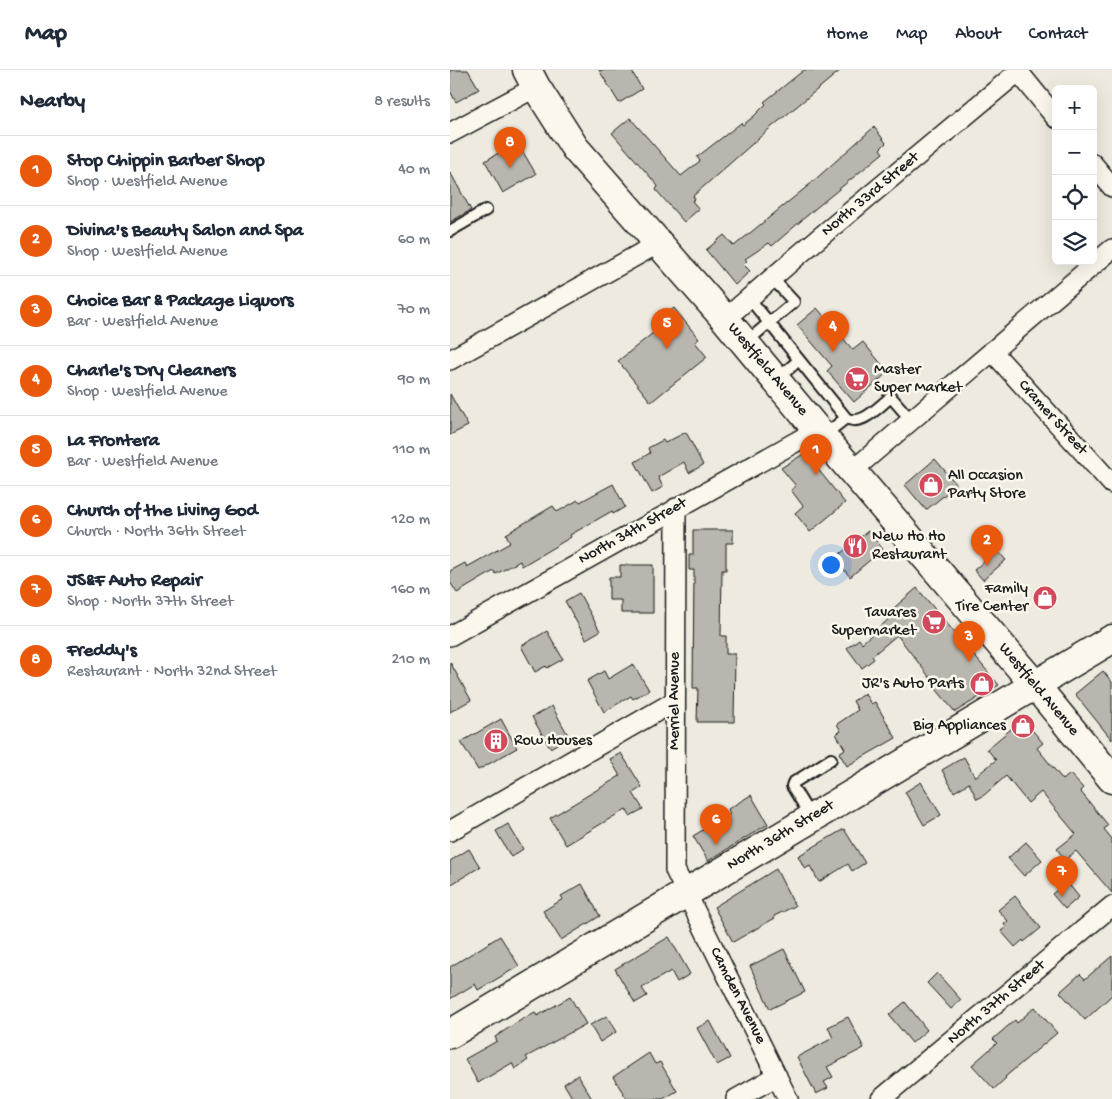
<!DOCTYPE html>
<meta charset="utf-8">
<style>
body{margin:0;font-family:"Gochi Hand",sans-serif;background:#f2f2f3;color:#1f2937}
.controls{position:absolute;right:15px;top:15px;display:grid;overflow:hidden;border-radius:8px;box-shadow:0 5px 20px #0002}
.controls button{width:45px;height:45px;display:grid;place-items:center;padding:0;border:0;border-bottom:1px solid #e0e1e3;background:#fff;color:#1f2937;font:25px sans-serif}
.you{position:absolute;left:380px;top:494px;width:18px;height:18px;margin:-12px;border:4px solid #fff;border-radius:50%;background:#1a73e8;box-shadow:0 0 0 8px #1a73e833}
.badge{display:grid;place-items:center;width:32px;height:32px;border-radius:50%;background:#ea580c;color:#fff;font-size:16px;font-weight:700}
.pin{position:absolute;translate:-50% -41px;filter:drop-shadow(0 1px 2px #0008)}
.pin::after{content:'';position:absolute;top:26px;width:18px;height:15px;background:inherit;clip-path:polygon(0 0,100% 0,50% 100%)}
.list{margin:0;padding:0;list-style:none}
h2{display:flex;justify-content:space-between;align-items:center;height:65px;margin:0;padding:0 20px;font-size:21px}
h2 small{font-size:16px;font-weight:400;color:#747a83}
.list li{display:grid;grid-template-columns:32px 1fr auto;gap:15px;align-items:center;box-sizing:border-box;height:70px;padding:0 20px;border-top:1px solid #e0e1e3}
.list b{display:block;font-size:19px;white-space:nowrap}
.list p{margin:0;font-size:16px;white-space:nowrap;color:#747a83}
.list em{font-size:16px;font-style:normal;color:#747a83}
.icon{flex:none;width:28px;height:28px;fill:none;stroke:currentColor;stroke-width:2;stroke-linecap:round;stroke-linejoin:round}
.map{position:relative;flex:none;width:662px;height:1029px;overflow:hidden}
header{display:flex;align-items:center;gap:30px;box-sizing:border-box;height:70px;padding:0 25px;background:#fff;border-bottom:1px solid #e0e1e3}
header strong{font-size:24px}
nav{display:flex;gap:28px;margin-inline-start:auto;font-size:18px}
main{display:flex}
aside{flex:1;background:#fff}
.map>svg:first-child{display:block}
.building{fill:#b9b6af;stroke:#1c1c1c}
.lines{fill:none;stroke-linecap:round;stroke-linejoin:round}
.lane-casing{stroke:#1c1c1c;stroke-width:14}
.street-casing{stroke:#1c1c1c;stroke-width:22}
.secondary-casing{stroke:#1c1c1c;stroke-width:31}
.lane{stroke:#fbf7ec;stroke-width:10}
.street{stroke:#fbf7ec;stroke-width:19}
.secondary{stroke:#fbf7ec;stroke-width:28}
.labels{text-anchor:middle;dominant-baseline:central;stroke-width:5;stroke-linejoin:round;paint-order:stroke}
.street-label{font-size:16px;fill:#1c1c1c;stroke:#fbf7ec}
.poi-label{font-size:16px;fill:#1c1c1c;stroke:#fbf7ec;text-anchor:start}
</style>
<header>
<strong>Map</strong>
<nav><a>Home</a><a>Map</a><a>About</a><a>Contact</a></nav>
</header>
<main>
<aside>
<h2>Nearby<small>8 results</small></h2>
<ul class="list">
<li><span class="badge">1</span><div><b>Stop Chippin Barber Shop</b><p>Shop · Westfield Avenue</p></div><em>40 m</em></li>
<li><span class="badge">2</span><div><b>Divina's Beauty Salon and Spa</b><p>Shop · Westfield Avenue</p></div><em>60 m</em></li>
<li><span class="badge">3</span><div><b>Choice Bar &amp; Package Liquors</b><p>Bar · Westfield Avenue</p></div><em>70 m</em></li>
<li><span class="badge">4</span><div><b>Charle's Dry Cleaners</b><p>Shop · Westfield Avenue</p></div><em>90 m</em></li>
<li><span class="badge">5</span><div><b>La Frontera</b><p>Bar · Westfield Avenue</p></div><em>110 m</em></li>
<li><span class="badge">6</span><div><b>Church of the Living God</b><p>Church · North 36th Street</p></div><em>120 m</em></li>
<li><span class="badge">7</span><div><b>JS&amp;F Auto Repair</b><p>Shop · North 37th Street</p></div><em>160 m</em></li>
<li><span class="badge">8</span><div><b>Freddy's</b><p>Restaurant · North 32nd Street</p></div><em>210 m</em></li>
</ul>
</aside>
<div class="map">
<svg width="662" height="1029" viewBox="0 0 662 1029">
<rect width="100%" height="100%" fill="#eeeadf"/>
<filter id="ink" filterUnits="userSpaceOnUse"><feTurbulence type="fractalNoise" baseFrequency=".02" numOctaves="2"/><feDisplacementMap in="SourceGraphic" scale="10" xChannelSelector="R" yChannelSelector="G"/><feConvolveMatrix kernelMatrix="1 2 1 2 8 2 1 2 1" color-interpolation-filters="sRGB"/></filter>
<g filter="url(#ink)">
<path class="building" d="M0,0H18L29,19L6,32L0,21Z
M149,0H181L192,19L169,33Z
M354,0H391L318,60L243,126L245,129L242,131L249,139L234,152L206,120L208,116L162,63L180,48L231,106L250,91L247,87L291,53L293,55L304,46L316,34L314,32Z
M424,57L436,73L430,79L433,83L366,138L322,176L319,173L295,189L297,191L293,194L300,201L285,215L256,180L274,165L284,176L359,115Z
M67,72L86,104L53,123L35,91Z
M0,102L21,140L0,152Z
M224,238L249,269L245,272L257,287L201,332L168,291L213,255L209,250Z
M367,238L403,280L413,272L438,302L404,332L377,301L382,296L347,255Z
M0,324L18,356L0,365Z
M236,362L253,395L239,403L234,392L208,407L213,417L202,423L185,392L200,383L198,378L213,370L215,373Z
M355,383L395,433L360,462L345,443L353,436L341,420L346,416L331,398Z
M485,389L507,415L476,440L455,415Z
M163,414L175,437L163,444L162,441L120,465L121,467L72,496L70,491L46,504L44,501L7,523L0,512V501L15,493L17,497L60,473L56,464L103,436L107,442L128,430L130,432Z
M243,460H283V473H276V500H272L271,566H276V584H285L284,652H247L248,618H243L244,500H239V485H243Z
M418,461L433,479L400,507L385,488Z
M547,480L556,490L533,510L524,500Z
M170,495H203V543H171V530H159V507H170Z
M467,518L549,615L505,642L482,614L484,613L447,565L422,586L424,589L412,598L397,578L409,569L412,573L441,547L438,543Z
M129,523L150,561L136,569L115,531Z
M97,561L113,589L97,598L96,596L85,602L71,576Z
M0,592L21,630L0,642Z
M183,594L199,620L183,629L181,626L154,642L137,611L154,601L158,609Z
M653,601L662,612V670L625,624Z
M415,624L421,634L425,632L446,668L397,696L389,683L395,679L386,664L391,661L387,654L408,640L403,631Z
M102,636L119,667L100,678L82,647Z
M51,649L67,678L28,700L11,672Z
M573,649L593,673L587,678L613,710L620,704L633,718L630,721L658,755L654,759L662,769V823L626,781L615,790L607,779L626,764L591,722L578,733L556,706L533,726L527,729L519,713L504,722L492,700L514,687L525,707L546,690L537,679Z
M171,683L192,717L183,723L193,739L180,746L176,739L116,775L100,748L170,706L160,689Z
M471,712L491,745L474,755L455,722Z
M301,725L318,754L258,791L243,766L280,744L278,739Z
M58,754L73,779L61,787L46,761Z
M394,759L415,793L402,801L398,794L369,812L360,796L355,799L348,786Z
M576,772L592,790L574,806L558,788Z
M19,779L30,797L0,815V791Z
M326,799L345,836L324,846L325,848L283,872L264,837Z
M617,812L629,827L615,839L602,824Z
M132,814L150,846L111,870L93,841L113,829L111,826Z
M565,826L591,858L574,872L573,870L565,877L551,861L556,857L554,854L558,851L548,840Z
M50,866L69,896L28,920L25,914L0,929V897Z
M219,867L240,904L227,912L221,901L192,918L197,926L185,933L165,899Z
M334,879L355,922L320,939L300,896Z
M662,886V925L635,950L610,922L630,904L635,909Z
M487,903L511,930L501,939L477,913Z
M120,927L136,954L76,987L78,990L65,999L62,993L28,1013L15,989L47,971L45,967L66,953L85,942L87,946Z
M455,932L477,960L462,973L439,945Z
M585,937L607,963L555,1007L556,1008L544,1019L522,995L547,973L543,969L565,950L567,953Z
M157,946L166,962L150,972L140,955Z
M398,947L414,978L377,997L383,1007L374,1012L378,1018L366,1024L347,987L383,968L378,957Z
M260,951L280,988L267,995L247,958Z
M199,983L205,994L210,992L227,1021L213,1029H177L163,1007Z
M128,1005L142,1029H123L114,1014Z"/>
<g class="lines">
<defs>
<path id="lane" d="M0,161L36,140
M299,228L396,348C412,357 429,336 441,327L461,350
M295,273L344,232L322,208
M327,309L349,290
M373,366L396,348
M361,747L342,716L343,713L381,689"/>
<path id="street" d="M567,0L606,48
M0,63L86,17
M643,94L662,117
M275,249L351,183L568,2
M542,281L662,414
M0,290L209,173
M402,401L662,179
M226,438L225,800L338,1029
M0,566L367,360
M0,761L225,631
M286,1029L327,1006
M431,1029L662,836"/>
<path id="secondary" d="M77,0L86,17L125,78L275,249L373,367L585,615L662,709
M0,964L662,569"/>
</defs>
<use href="#lane" class="lane-casing"/>
<use href="#street" class="street-casing"/>
<use href="#secondary" class="secondary-casing"/>
<use href="#lane" class="lane"/>
<use href="#street" class="street"/>
<use href="#secondary" class="secondary"/>
</g>
</g>
<defs>
<symbol id="supermarket-disc" viewBox="-11 -11 22 22"><circle r="9.5" fill="#d1495b" stroke="#fbf7ec"/><path d="M-6-5.5h2.5l.6 2H6L4.5 2H-2.5L-4.4-4H-6ZM-1.5 3.2a1.3 1.3 0 1 0 .1 0ZM3 3.2a1.3 1.3 0 1 0 .1 0Z" fill="#fff"/></symbol>
<symbol id="shop-disc" viewBox="-11 -11 22 22"><circle r="9.5" fill="#d1495b" stroke="#fbf7ec"/><path d="M-5-2.5h2.3a2.7 3.5 0 0 1 5.4 0H5L5.5 6h-11ZM-1.5-2.5h3a1.5 2.3 0 0 0-3 0Z" fill="#fff"/></symbol>
<symbol id="restaurant-disc" viewBox="-11 -11 22 22"><circle r="9.5" fill="#d1495b" stroke="#fbf7ec"/><path d="M-5-6h1v4h1v-4h1v4h1v-4h1v5L-1.5 .5V6h-2V.5L-5-1ZM5-6V6H3V1.5H1.5Q1.5-4 5-6Z" fill="#fff"/></symbol>
<symbol id="building-disc" viewBox="-11 -11 22 22"><circle r="9.5" fill="#d1495b" stroke="#fbf7ec"/><path d="M-4-6H4V6H1V3H-1V6H-4ZM-2.5-4.3h1.7v1.8h-1.7ZM.8-4.3h1.7v1.8H.8ZM-2.5-1h1.7V.8h-1.7ZM.8-1h1.7V.8H.8Z" fill="#fff"/></symbol>
</defs>
<g fill-rule="evenodd">
<use href="#supermarket-disc" x="393" y="295" width="28" height="28"/>
<use href="#shop-disc" x="467" y="401" width="28" height="28"/>
<use href="#restaurant-disc" x="391" y="462" width="28" height="28"/>
<use href="#shop-disc" x="581" y="514" width="28" height="28"/>
<use href="#supermarket-disc" x="470" y="538" width="28" height="28"/>
<use href="#shop-disc" x="518" y="600" width="28" height="28"/>
<use href="#shop-disc" x="559" y="642" width="28" height="28"/>
<use href="#building-disc" x="32" y="657" width="28" height="28"/>
</g>
<g class="labels">
<g class="street-label">
<text transform="translate(421 125) rotate(-40)">North 33rd Street</text>
<text transform="translate(317 300) rotate(50)">Westfield Avenue</text>
<text transform="translate(602 348) rotate(48)">Cramer Street</text>
<text transform="translate(183 462) rotate(-29)">North 34th Street</text>
<text transform="translate(588 620) rotate(50)">Westfield Avenue</text>
<text transform="translate(225 631) rotate(-90)">Merriel Avenue</text>
<text transform="translate(331 766) rotate(-31)">North 36th Street</text>
<text transform="translate(287 926) rotate(63)">Camden Avenue</text>
<text transform="translate(547 933) rotate(-40)">North 37th Street</text>
</g>
<g class="poi-label">
<text x="424" y="300">Master<tspan x="424" dy="18">Super Market</tspan></text>
<text x="498" y="406">All Occasion<tspan x="498" dy="18">Party Store</tspan></text>
<text x="422" y="467">New Ho Ho<tspan x="422" dy="18">Restaurant</tspan></text>
<text x="578" y="519" text-anchor="end">Family<tspan x="578" dy="18">Tire Center</tspan></text>
<text x="466" y="543" text-anchor="end">Tavares<tspan x="466" dy="18">Supermarket</tspan></text>
<text x="514" y="614" text-anchor="end">JR's Auto Parts</text>
<text x="556" y="656" text-anchor="end">Big Appliances</text>
<text x="64" y="671">Row Houses</text>
</g>
</g>
</svg>
<div class="controls">
<button>+</button>
<button>−</button>
<button><svg class="icon" aria-label="locate" viewBox="0 0 24 24"><circle cx="12" cy="12" r="6"/><path d="M12 2v4M12 18v4M2 12h4M18 12h4"/></svg></button>
<button><svg class="icon" aria-label="layers" viewBox="0 0 24 24"><path d="M12 4l9 5-9 5-9-5zM3 14l9 5 9-5"/></svg></button>
</div>
<div class="you"></div>
<div class="pin badge" style="left:366px;top:405px">1</div>
<div class="pin badge" style="left:537px;top:496px">2</div>
<div class="pin badge" style="left:519px;top:592px">3</div>
<div class="pin badge" style="left:383px;top:282px">4</div>
<div class="pin badge" style="left:217px;top:279px">5</div>
<div class="pin badge" style="left:266px;top:775px">6</div>
<div class="pin badge" style="left:612px;top:827px">7</div>
<div class="pin badge" style="left:60px;top:98px">8</div>
</div>
</main>
